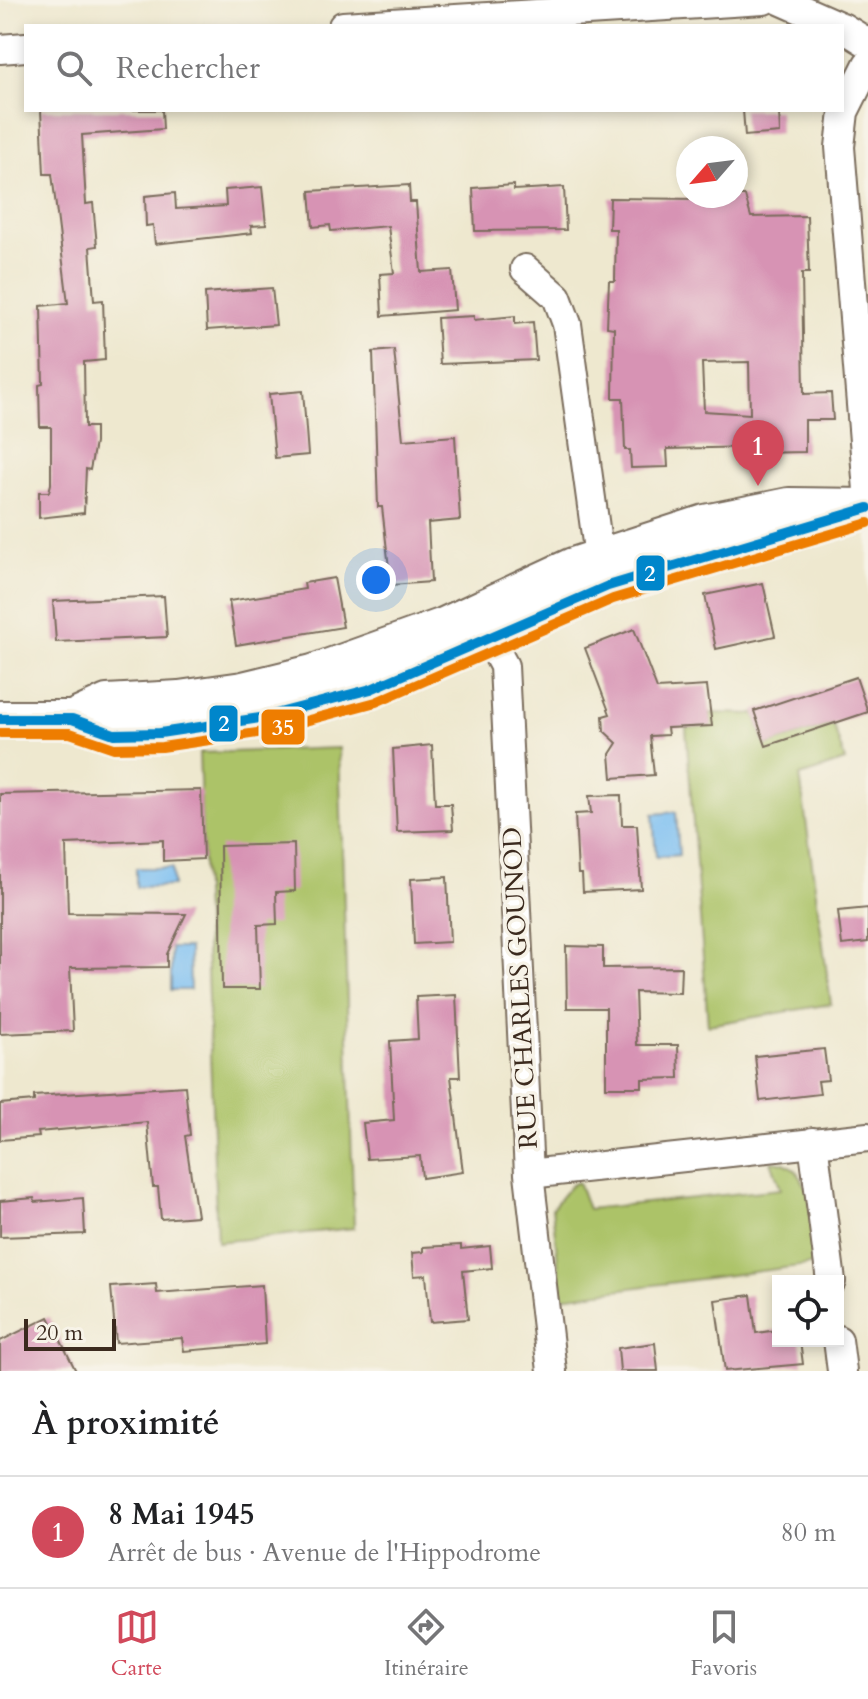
<!DOCTYPE html>
<html lang="fr">
<meta charset="utf-8">
<style>
body{margin:0;font-family:Cardo,serif;background:#f6f6f6;color:#202124}
.controls{position:absolute;right:24px;bottom:24px;display:grid;overflow:hidden;border-radius:0px;box-shadow:0 4px 12px #0003}
.controls button{width:72px;height:72px;display:grid;place-items:center;padding:0;border:0;border-bottom:2px solid #e0e0e0;background:#fff;color:#202124;font:40px sans-serif}
.compass{position:absolute;left:676px;top:136px;width:72px;height:72px;border-radius:50%;background:#fff;box-shadow:0 4px 12px #0003;rotate:242deg}
.scale{position:absolute;left:24px;bottom:20px;width:92px;box-sizing:border-box;padding-left:8px;border:4px solid #3b2a1e;border-top:0;font-size:22px;line-height:28px;white-space:nowrap;color:#3b2a1e;-webkit-text-stroke:6px #f7f3e8;paint-order:stroke}
.you{position:absolute;left:376px;top:580px;width:28px;height:28px;margin:-20px;border:6px solid #fff;border-radius:50%;background:#1a73e8;box-shadow:0 0 0 12px #1a73e833}
.badge{display:grid;place-items:center;width:52px;height:52px;border-radius:50%;background:#d1495b;color:#fff;font-size:26px;font-weight:700}
.pin{position:absolute;translate:-50% -66px;filter:drop-shadow(0 2px 4px #0008)}
.pin::after{content:'';position:absolute;top:42px;width:28px;height:24px;background:inherit;clip-path:polygon(0 0,100% 0,50% 100%)}
.list{margin:0;padding:0;list-style:none}
h2{display:flex;justify-content:space-between;align-items:center;height:104px;margin:0;padding:0 32px;font-size:34px}
h2 small{font-size:26px;font-weight:400;color:#757577}
.list li{display:grid;grid-template-columns:52px 1fr auto;gap:24px;align-items:center;box-sizing:border-box;height:112px;padding:0 32px;border-top:2px solid #e0e0e0}
.list b{display:block;font-size:30px;white-space:nowrap}
.list p{margin:0;font-size:26px;white-space:nowrap;color:#757577}
.list em{font-size:26px;font-style:normal;color:#757577}
.icon{flex:none;width:44px;height:44px;fill:none;stroke:currentColor;stroke-width:2;stroke-linecap:round;stroke-linejoin:round}
.map{position:relative;flex:none;width:868px;height:1371px;overflow:hidden}
.search{position:absolute;background:#fff;box-shadow:0 4px 12px #0003;left:24px;right:24px;top:24px;height:88px;display:flex;align-items:center;gap:20px;box-sizing:border-box;padding:0 28px;border-radius:0px;color:#757577;font-size:30px}
.sheet{height:216px;background:#fff}
nav{display:flex;justify-content:space-around;align-items:center;box-sizing:border-box;height:112px;border-top:2px solid #e0e0e0;background:#fff;font-size:22px;color:#757577}
nav a{display:grid;justify-items:center;gap:4px}
nav .on{color:#d1495b}
.map>svg:first-child{display:block}
.green{fill:#acc368;stroke:#747643;stroke-width:2}
.water{fill:#7cbff2;stroke:#5c7488;stroke-width:2}
.building{fill:#d793b4;fill-rule:evenodd}
.lines{fill:none;stroke-linecap:round;stroke-linejoin:round}
.minor-casing{stroke:#7a6c5c;stroke-width:32}
.tertiary-casing{stroke:#7a6c5c;stroke-width:40}
.minor{stroke:#fff;stroke-width:28}
.tertiary{stroke:#fff;stroke-width:36}
.bus-1-casing{stroke:#f7f3e8;stroke-width:16}
.bus-2-casing{stroke:#f7f3e8;stroke-width:16}
.bus-1{stroke:#0086cb;stroke-width:10}
.bus-2{stroke:#ee7d00;stroke-width:10}
.labels{text-anchor:middle;dominant-baseline:central;stroke-width:7;stroke-linejoin:round;paint-order:stroke}
.street-label{font-size:26px;fill:#3b2a1e;stroke:#f7f3e8}
.line-badge{stroke:#f7f3e8;stroke-width:3}
.badge-label{font-size:22px;text-anchor:middle;font-weight:bold;fill:#fff}
</style>
<div class="map">
<svg width="868" height="1371" viewBox="0 0 868 1371">
<rect width="100%" height="100%" fill="#f7f3e8"/>
<filter id="ink" filterUnits="userSpaceOnUse"><feTurbulence type="fractalNoise" baseFrequency=".0125" numOctaves="2"/><feDisplacementMap in="SourceGraphic" scale="16" xChannelSelector="R" yChannelSelector="G"/><feConvolveMatrix kernelMatrix="1 2 1 2 8 2 1 2 1" color-interpolation-filters="sRGB"/></filter>
<filter id="wash" filterUnits="userSpaceOnUse"><feTurbulence type="fractalNoise" baseFrequency=".006" numOctaves="4" result="noise"/><feDisplacementMap in="SourceGraphic" scale="32" xChannelSelector="R" yChannelSelector="G"/><feGaussianBlur stdDeviation="1.8" result="paint"/><feColorMatrix in="noise" values="0 0 0 0 0 0 0 0 0 0 0 0 0 0 0 0 0 1.4 0 .05"/><feComposite in="paint" operator="in"/></filter>
<g filter="url(#wash)">
<rect width="100%" height="100%" fill="#eee8cf"/>
<path class="green" d="M710,713L755,714L766,746L833,724L845,761L800,776L831,1004L708,1025L686,728L711,726Z
M339,748L354,1228L217,1242L199,753Z
M771,1161C818,1161 812,1231 815,1264L562,1297L552,1208L571,1185L578,1182L588,1209L781,1189Z"/>
<path class="water" d="M676,812L679,855L656,857L653,814Z
M136,868H172L173,886L136,887Z
M171,948H189L190,990H171Z"/>
<g id="blocks">
<path class="building" d="M41,110H162L163,129L82,135L86,204L93,203L97,246L90,247L94,301L103,300L105,360L84,362L85,427H95V443L90,470L86,469L84,513L39,518V492H49L51,484V427H40L39,385L43,384L41,306L68,303L52,174H44Z
M743,110H779L780,133L745,136Z
M409,185L410,202H416L421,272L452,270L455,310L382,316L380,274L394,273L388,226L331,231L330,225L313,227L310,191Z
M514,185V190L564,187L566,230L475,231L473,188Z
M262,187L266,225L251,226L252,233L155,244L153,225L146,226L145,196L175,193L176,209L226,206L225,190Z
M698,196H745L751,217L807,216L809,273H802L804,394L831,393L833,420H805V452L751,453V447L667,449L668,467L631,468L630,450H625L623,398H613L614,328L607,327L609,281H615L616,229H609L610,198L699,199ZM749,362L750,414L704,411L702,363Z
M272,288L276,325L207,330L205,293Z
M474,316V320L515,316V324L533,322L536,360L440,364L437,318Z
M394,350L403,440L455,436L460,520L428,523L431,582L391,585L382,507H378L373,352Z
M303,391L308,455L275,458L269,394Z
M334,578L343,627L236,645L229,601L305,589L304,583Z
M763,583L775,636L716,649L705,595Z
M164,596L167,637L56,642L53,601Z
M634,629L657,689L707,686L712,726L667,728L668,735L650,736L654,775L612,778L610,754L617,743L604,731L603,716L610,714L585,648Z
M856,677L868,712L766,746L754,711Z
M432,745L435,804H451L453,830L397,832L393,749Z
M201,790L203,859L163,861V840L66,844L68,913L186,914L167,954V967L70,968L73,1031L0,1034V794Z
M621,795L622,825H637L641,889L583,892L582,874H578L575,814L591,813L589,796Z
M294,844L295,891L276,892L277,924L258,925L260,989H222L220,846Z
M447,877L450,942L414,944L411,879Z
M868,908V942L842,945L838,911Z
M566,946L603,947V968L681,967L680,993L635,992L637,1045H678L679,1078L642,1079V1087H606V1008H567Z
M456,995L460,1077H451L463,1172L422,1178L420,1156L367,1159L363,1123L394,1120L390,1041L418,1039L416,997Z
M824,1049L828,1080L818,1081L820,1094L760,1101L755,1056Z
M185,1086L190,1135L185,1136L197,1216L161,1219L158,1187H153L147,1122L38,1132L39,1137L0,1140V1104L34,1101V1096Z
M34,1198L35,1202L83,1198L85,1234L0,1237V1201Z
M461,1245V1249L490,1246L492,1268L463,1271L468,1319L430,1322L426,1275L414,1276L412,1253L423,1252V1247Z
M156,1284L157,1293L262,1285L265,1344L184,1351L182,1338L116,1343L111,1287Z
M751,1295L756,1333L778,1330V1341H800L803,1364L725,1371L715,1300Z
M49,1317L76,1371H0V1341Z
M655,1343L658,1371H620L618,1348Z"/>
</g>
</g>
<g filter="url(#ink)">
<use href="#blocks" fill-opacity="0" stroke="#7a6c5c" stroke-width="2"/>
<g class="lines">
<defs>
<path id="minor" d="M780,0L839,26
M343,26L764,0
M842,27L868,43
M0,49L26,47
M868,64L844,112L840,147L868,490
M525,269L557,297L567,324L599,557L605,577
M479,620L504,666L529,1174L552,1371
M813,1142L831,1281
M529,1174L868,1137
M838,1340L842,1371"/>
<path id="tertiary" d="M0,719H72L107,703L179,699L243,690L313,673L444,626L573,566L705,523L789,506L868,507
M72,719L114,734L160,733L260,718L371,689L608,586L839,517"/>
</defs>
<use href="#minor" class="minor-casing"/>
<use href="#tertiary" class="tertiary-casing"/>
<use href="#minor" class="minor"/>
<use href="#tertiary" class="tertiary"/>
<defs>
<path id="bus-1" d="M0,719H72L114,734L160,733L260,718L371,689L608,586L868,508"/>
<path id="bus-2" d="M0,733H70L114,748L162,747L264,732L376,702L613,599L868,523"/>
</defs>
<use href="#bus-1" class="bus-1-casing"/>
<use href="#bus-2" class="bus-2-casing"/>
<use href="#bus-1" class="bus-1"/>
<use href="#bus-2" class="bus-2"/>
</g>
</g>
<g class="labels">
<g class="street-label">
<text transform="translate(520 988) rotate(-93)">RUE CHARLES GOUNOD</text>
</g>
</g>
<g class="line-badge">
<rect x="635" y="554" width="31" height="38" rx="8" fill="#0086cb"/>
<rect x="208" y="704" width="31" height="39" rx="8" fill="#0086cb"/>
<rect x="260" y="708" width="46" height="38" rx="8" fill="#ee7d00"/>
</g>
<g class="badge-label">
<text x="650" y="581">2</text>
<text x="224" y="731">2</text>
<text x="283" y="735">35</text>
</g>
</svg>
<div class="controls">
<button><svg class="icon" aria-label="locate" viewBox="0 0 24 24"><circle cx="12" cy="12" r="6"/><path d="M12 2v4M12 18v4M2 12h4M18 12h4"/></svg></button>
</div>
<svg class="compass" viewBox="-18 -18 36 36"><path d="M0-13l5 13h-10z" fill="#e53935"/><path d="M0 13l5-13h-10z" fill="#757577"/></svg>
<div class="scale">20 m</div>
<div class="you"></div>
<div class="pin badge" style="left:758px;top:486px">1</div>
<div class="search"><svg class="icon" aria-label="search" viewBox="0 0 24 24"><circle cx="10" cy="10" r="6"/><path d="M15 15l6 6"/></svg>Rechercher</div>
</div>
<section class="sheet">
<h2>À proximité<small></small></h2>
<ul class="list">
<li><span class="badge">1</span><div><b>8 Mai 1945</b><p>Arrêt de bus · Avenue de l'Hippodrome</p></div><em>80 m</em></li>
</ul>
</section>
<nav>
<a class="on"><svg class="icon" aria-label="map" viewBox="0 0 24 24"><path d="M3 6l6-2 6 2 6-2v14l-6 2-6-2-6 2zM9 4v14M15 6v14"/></svg>Carte</a>
<a><svg class="icon" aria-label="directions" viewBox="0 0 24 24"><path d="M12 3l9 9-9 9-9-9zM9 14v-3h6M13 9l2 2-2 2"/></svg>Itinéraire</a>
<a><svg class="icon" aria-label="saved" viewBox="0 0 24 24"><path d="M7 4h10v16l-5-4-5 4z"/></svg>Favoris</a>
</nav>
